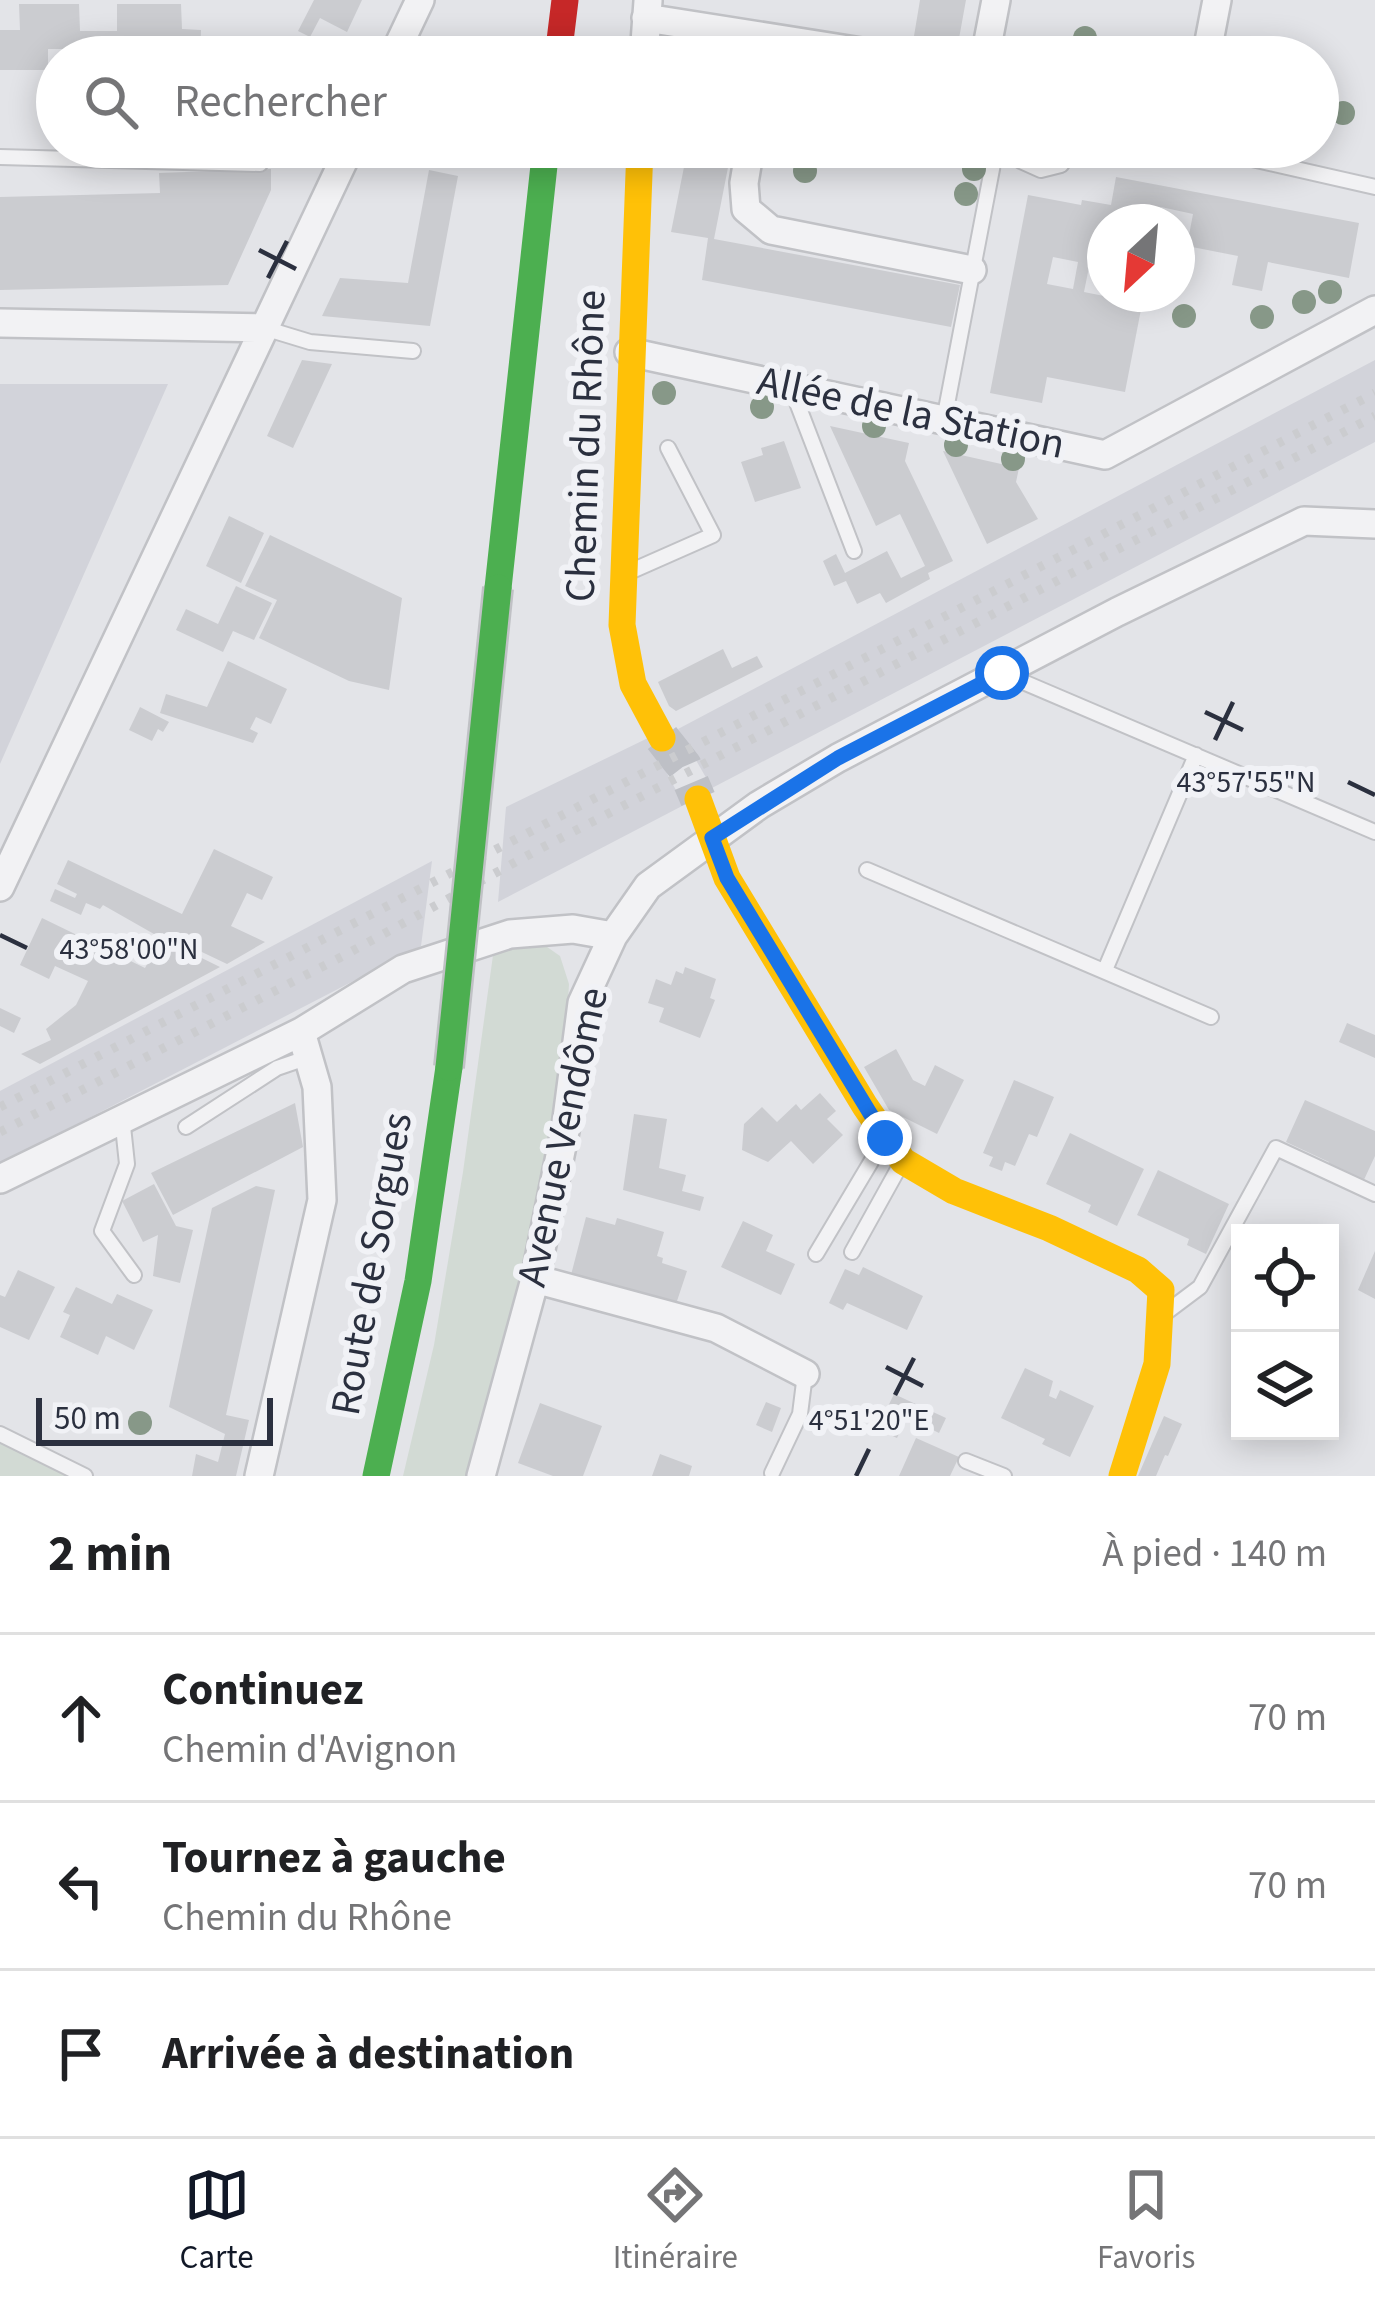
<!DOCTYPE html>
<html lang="fr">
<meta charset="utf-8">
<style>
body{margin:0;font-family:"Source Sans 3",sans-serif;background:#f2f2f2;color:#202124}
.controls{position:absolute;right:36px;bottom:36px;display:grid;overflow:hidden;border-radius:0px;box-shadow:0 6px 30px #0003}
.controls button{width:108px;height:108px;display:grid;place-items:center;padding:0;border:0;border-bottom:3px solid #e0e0e0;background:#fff;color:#202124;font:60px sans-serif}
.compass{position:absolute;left:1087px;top:204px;width:108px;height:108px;border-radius:50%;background:#fff;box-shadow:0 6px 30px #0003;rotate:206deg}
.scale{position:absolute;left:36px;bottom:30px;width:237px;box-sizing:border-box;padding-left:12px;border:6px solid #2b303f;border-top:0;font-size:33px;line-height:42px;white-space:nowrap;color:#2b303f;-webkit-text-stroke:9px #f1f2f6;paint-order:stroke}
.stop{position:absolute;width:36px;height:36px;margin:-27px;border:9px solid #1a73e8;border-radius:50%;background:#fff}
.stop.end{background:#1a73e8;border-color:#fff;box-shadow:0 3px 12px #0008}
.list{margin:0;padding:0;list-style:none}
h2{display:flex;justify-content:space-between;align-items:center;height:156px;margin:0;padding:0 48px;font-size:51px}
h2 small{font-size:39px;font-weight:400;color:#757577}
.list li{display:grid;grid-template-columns:78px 1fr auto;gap:36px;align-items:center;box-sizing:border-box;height:168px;padding:0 48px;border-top:3px solid #e0e0e0}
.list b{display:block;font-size:45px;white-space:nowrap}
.list p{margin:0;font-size:39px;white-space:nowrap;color:#757577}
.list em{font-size:39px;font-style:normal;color:#757577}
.icon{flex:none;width:66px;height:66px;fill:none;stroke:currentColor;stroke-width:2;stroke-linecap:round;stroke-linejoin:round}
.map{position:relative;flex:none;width:1375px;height:1476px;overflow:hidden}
.search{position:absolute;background:#fff;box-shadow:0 6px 30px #0003;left:36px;right:36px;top:36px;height:132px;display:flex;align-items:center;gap:30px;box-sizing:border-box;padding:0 42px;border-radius:66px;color:#757577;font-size:45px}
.sheet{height:660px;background:#fff}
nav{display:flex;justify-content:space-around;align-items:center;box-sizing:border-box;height:168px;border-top:3px solid #e0e0e0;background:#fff;font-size:33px;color:#757577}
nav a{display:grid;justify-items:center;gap:6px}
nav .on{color:#111827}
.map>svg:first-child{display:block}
.built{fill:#d2d3da}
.green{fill:#d2dad4}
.building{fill:#cbccd0;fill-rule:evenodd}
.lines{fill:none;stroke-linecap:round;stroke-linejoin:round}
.secondary-tunnel{stroke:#bec0c6;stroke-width:36;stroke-dasharray:36 18;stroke-linecap:butt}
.lane-casing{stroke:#c1c2c6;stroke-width:18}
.street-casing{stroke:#c1c2c6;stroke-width:32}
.lane{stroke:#f2f2f4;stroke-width:14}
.street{stroke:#f2f2f4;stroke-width:27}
.fast{stroke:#4caf50;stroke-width:27}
.slow{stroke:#ffc107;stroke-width:27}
.jam{stroke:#c62828;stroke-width:27}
.rail{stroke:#cbcccf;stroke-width:9;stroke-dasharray:6 12;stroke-linecap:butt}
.fast-bridge-casing{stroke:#c0c1c5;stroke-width:32;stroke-linecap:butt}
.fast-bridge{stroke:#4caf50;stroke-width:27}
.tree{fill:#879888}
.route{stroke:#1a73e8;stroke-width:15}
.ticks{fill:none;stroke:#2b303f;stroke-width:4.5}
.labels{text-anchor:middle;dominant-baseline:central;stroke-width:12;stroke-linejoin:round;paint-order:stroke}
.street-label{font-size:42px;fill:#2b303f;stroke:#f1f2f6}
.ticks-label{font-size:30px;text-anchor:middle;fill:#2b303f;stroke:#f1f2f6;stroke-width:12;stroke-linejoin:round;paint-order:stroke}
</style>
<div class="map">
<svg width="1375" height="1476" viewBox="0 0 1375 1476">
<rect width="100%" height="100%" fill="#e3e4e8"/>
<path class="built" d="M1375,360V442L712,788L678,729Z
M0,384H168L0,764Z
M648,738L684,805L498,902L506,807Z
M432,861L421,946L0,1164V1091Z"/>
<path class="green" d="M540,942L560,956L569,984L566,1036L535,1235L469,1476H403L434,1345L463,1172L494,948Z
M0,1441L71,1476H0Z"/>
<path class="building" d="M314,0H362L347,32L320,18L310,37L298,31Z
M920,0H966L958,44L914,36Z
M19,4H79L80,31H117V4H181L182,29L201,30L200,57H169V49H132L131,57H68V49H48V70H0V30H20Z
M156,147H287L283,157L156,152Z
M688,147H732L714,239L960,285L951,327L702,280L708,238L671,232Z
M271,169V190L228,285L0,290V197L160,193L159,173Z
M429,170L458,176L430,326L322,316L340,278L408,283Z
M1116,177L1359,223L1349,278L1268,262L1262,291L1232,285L1238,256L1187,246L1193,214L1161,207L1158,222H1105V270L1089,267L1084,292L1119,299L1120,294H1144L1125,392L1047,377L1042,403L990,393L1028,195L1081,205L1082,200L1111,205ZM1053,257L1078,262L1073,289L1047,284Z
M302,360L332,364L293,448L267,436Z
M830,426L909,443L905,461L953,561L928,573L930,579L886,603L880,593L857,604L846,581L834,586L823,561L836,554L845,573L887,551L901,578L925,566L900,514L876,526Z
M784,441L801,488L755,502L741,462L763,455L761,448Z
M943,451L1019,468L1016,482L1038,519L987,544Z
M229,516L264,533L241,583L206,566Z
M270,535L402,598L389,690L349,681L259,638L277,600L245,586Z
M236,586L272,603L254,640L233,631L223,652L176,630L186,609L218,624Z
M723,649L732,668L757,656L763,667L676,711L669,706L658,682Z
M228,661L287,689L271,724L256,717L250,729L258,733L253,743L160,713L166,694L207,707Z
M140,707L169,722L163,732L158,729L152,741L129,730Z
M214,849L273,877L262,900L247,893L231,926L265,942L227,964L162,933L161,938L220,967L40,1064L21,1054L51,1040L46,1029L76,1005L88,981L55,966L49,979L20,965L42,918L145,968L161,938L103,905L100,909L86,903L81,915L50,901L55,889L75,898L77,894L57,884L68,860L182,914Z
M685,967L716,979L710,998L715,1000L700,1038L659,1022L664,1008L648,1003L656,979L671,985L676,971L683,974Z
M0,1008L21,1018L14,1033L0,1026Z
M1347,1023L1375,1035V1058L1339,1042Z
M896,1049L913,1080L925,1086L935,1065L964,1080L937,1134L889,1110L864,1067Z
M1014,1080L1054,1097L1037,1137L1029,1134L1015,1166L1005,1162L1002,1171L989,1166L993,1157L983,1153Z
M820,1093L836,1111L827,1119L843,1135L813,1164L791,1141L768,1162L742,1150L744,1124L762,1107L777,1122L796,1104L801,1110Z
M1305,1100L1375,1131V1156L1362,1184L1327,1168L1329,1162L1286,1142Z
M295,1103L303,1147L173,1215L151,1173Z
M634,1114L667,1119L659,1168L686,1175L682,1191L704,1197L700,1211L623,1190Z
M1070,1133L1144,1169L1117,1226L1088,1212L1091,1205L1046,1184Z
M1158,1170L1229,1204L1206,1254L1187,1245L1189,1239L1137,1215Z
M154,1184L176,1226L193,1230L180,1283L153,1276L158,1235L143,1242L122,1201Z
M256,1186L275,1190L226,1415L249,1420L236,1476H192L196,1454L218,1462L225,1434L169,1407L188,1318L212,1208Z
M586,1217L615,1225L617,1218L664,1232L657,1256L663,1258L662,1263L687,1271L676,1304L571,1275Z
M743,1221L773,1235L766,1251L795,1264L781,1295L721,1267Z
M1375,1251V1299L1358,1290Z
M863,1267L923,1296L907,1330L847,1303L843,1310L829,1303L845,1269L859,1275Z
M18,1270L55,1287L29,1340L0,1327V1295L5,1297Z
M76,1287L112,1304L117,1294L153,1310L134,1350L106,1336L98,1355L60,1337L70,1315L63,1312Z
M1025,1368L1053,1381L1049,1396L1056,1399L1060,1390L1094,1406L1070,1457L1042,1444L1045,1439L1001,1418Z
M894,1394L946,1418L939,1433L907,1417L897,1438L877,1429Z
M766,1402L781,1408L772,1432L756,1425Z
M540,1403L602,1426L583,1476H553L518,1463Z
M1164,1416L1182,1424L1168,1456L1165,1455L1156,1476H1138Z
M916,1438L959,1457L950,1476H899Z
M660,1454L692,1466L689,1476H652Z"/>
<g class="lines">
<path class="secondary-tunnel" d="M662,738L684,766L698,799"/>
<defs>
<path id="lane" d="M1013,147L1021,161L1041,170L1061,165L1074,147
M1199,147L1375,187
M0,157L260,164
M264,328L310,342L413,351
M791,387L854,551
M944,420L993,164L1008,147
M627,573L713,535L668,448
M1002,673L1375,832
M867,870L1211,1017
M1105,970L1196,755
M122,1117L127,1164L102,1231L134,1275
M186,1127L277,1068L309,1057
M852,1252L902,1162
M816,1254L884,1140
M1168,1311L1200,1287L1276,1148L1375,1194
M0,1434L85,1476
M966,1461L1004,1476
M772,1473L800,1414L805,1374"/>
<path id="street" d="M646,18L893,57
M393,57L420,0
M644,57L648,1
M985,57L996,0
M1206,57L1217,0
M750,147L744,183L746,209L771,230L972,270
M0,323L263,328
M629,352L1105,455L1375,310
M0,887L350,147
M0,1179L301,1032L403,969L510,934L573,929L613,936
M535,1279L716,1328L805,1374
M259,1476L322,1200L317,1087L301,1032
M481,1476L535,1279L566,1126L582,1003L613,936L648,886L759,805L838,758L1117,612L1304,521L1375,524"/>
</defs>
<use href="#lane" class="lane-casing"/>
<use href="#street" class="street-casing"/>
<use href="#lane" class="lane"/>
<use href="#street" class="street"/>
<path class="fast" d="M498,588L546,147
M376,1476L418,1281L449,1067"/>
<path class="slow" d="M640,147L622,625L633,684L662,738
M698,799L727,878L865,1106L903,1161L954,1191L1049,1228L1138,1270L1161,1290L1157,1364L1122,1476"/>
<path class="jam" d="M558,57L565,0"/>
<path class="rail" d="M0,1107L1375,393
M0,1132L343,956L534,852L1375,416"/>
<defs>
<path id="fast-bridge" d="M449,1067L498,588"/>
</defs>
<use href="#fast-bridge" class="fast-bridge-casing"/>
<use href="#fast-bridge" class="fast-bridge"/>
</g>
<g class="tree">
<circle cx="1085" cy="38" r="12"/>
<circle cx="1343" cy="113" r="12"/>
<circle cx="974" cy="169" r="12"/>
<circle cx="805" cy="171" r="12"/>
<circle cx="966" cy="194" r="12"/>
<circle cx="1330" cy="292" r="12"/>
<circle cx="1304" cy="302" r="12"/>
<circle cx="1184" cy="316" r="12"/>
<circle cx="1262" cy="317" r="12"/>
<circle cx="664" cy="393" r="12"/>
<circle cx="762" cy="407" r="12"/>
<circle cx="874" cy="426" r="12"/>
<circle cx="956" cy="445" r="12"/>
<circle cx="1013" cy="459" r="12"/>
<circle cx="140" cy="1423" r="12"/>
</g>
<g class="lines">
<path class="route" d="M885,1138L727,878L712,838L838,758L1002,673"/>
</g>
<path class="ticks" d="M259,250L296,269M268,278L287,241M1205,712L1243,730M1215,740L1233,702M1348,782L1375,795M0,935L27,948M886,1367L923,1386M895,1395L914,1358M856,1476L869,1449"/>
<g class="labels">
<g class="street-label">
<text transform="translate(911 413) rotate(12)">Allée de la Station</text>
<text transform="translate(586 446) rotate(-88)">Chemin du Rhône</text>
<text transform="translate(563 1137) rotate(-78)">Avenue Vendôme</text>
<text transform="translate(372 1264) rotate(-80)">Route de Sorgues</text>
</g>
</g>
<g class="ticks-label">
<text x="1246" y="792">43°57'55"N</text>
<text x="129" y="959">43°58'00"N</text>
<text x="869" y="1430">4°51'20"E</text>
</g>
</svg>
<div class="controls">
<button><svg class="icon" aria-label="locate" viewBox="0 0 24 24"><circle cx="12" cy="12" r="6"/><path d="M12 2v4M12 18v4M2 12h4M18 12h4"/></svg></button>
<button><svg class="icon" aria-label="layers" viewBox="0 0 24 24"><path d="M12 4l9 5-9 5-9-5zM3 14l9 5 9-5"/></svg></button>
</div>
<svg class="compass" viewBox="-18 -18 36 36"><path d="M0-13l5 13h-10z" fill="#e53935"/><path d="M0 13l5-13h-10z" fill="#757577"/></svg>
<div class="scale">50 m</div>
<div class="stop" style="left:1002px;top:673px"></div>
<div class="stop end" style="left:885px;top:1138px"></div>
<div class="search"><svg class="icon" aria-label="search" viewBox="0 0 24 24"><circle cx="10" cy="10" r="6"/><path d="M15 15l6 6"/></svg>Rechercher</div>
</div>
<section class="sheet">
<h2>2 min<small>À pied · 140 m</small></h2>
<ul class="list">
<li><svg class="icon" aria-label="ahead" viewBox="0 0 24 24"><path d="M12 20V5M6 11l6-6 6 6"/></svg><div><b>Continuez</b><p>Chemin d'Avignon</p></div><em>70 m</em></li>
<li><svg class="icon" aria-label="left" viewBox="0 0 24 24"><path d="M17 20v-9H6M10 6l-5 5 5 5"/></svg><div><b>Tournez à gauche</b><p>Chemin du Rhône</p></div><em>70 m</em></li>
<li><svg class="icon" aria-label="arrive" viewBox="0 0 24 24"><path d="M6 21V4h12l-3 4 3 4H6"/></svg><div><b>Arrivée à destination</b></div></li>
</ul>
</section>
<nav>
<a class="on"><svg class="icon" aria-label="map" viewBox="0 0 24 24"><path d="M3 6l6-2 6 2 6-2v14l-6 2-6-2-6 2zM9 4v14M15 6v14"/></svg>Carte</a>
<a><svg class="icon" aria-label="directions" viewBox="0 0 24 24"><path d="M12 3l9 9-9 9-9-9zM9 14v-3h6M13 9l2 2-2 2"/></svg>Itinéraire</a>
<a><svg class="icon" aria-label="saved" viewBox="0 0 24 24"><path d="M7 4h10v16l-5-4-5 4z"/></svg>Favoris</a>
</nav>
